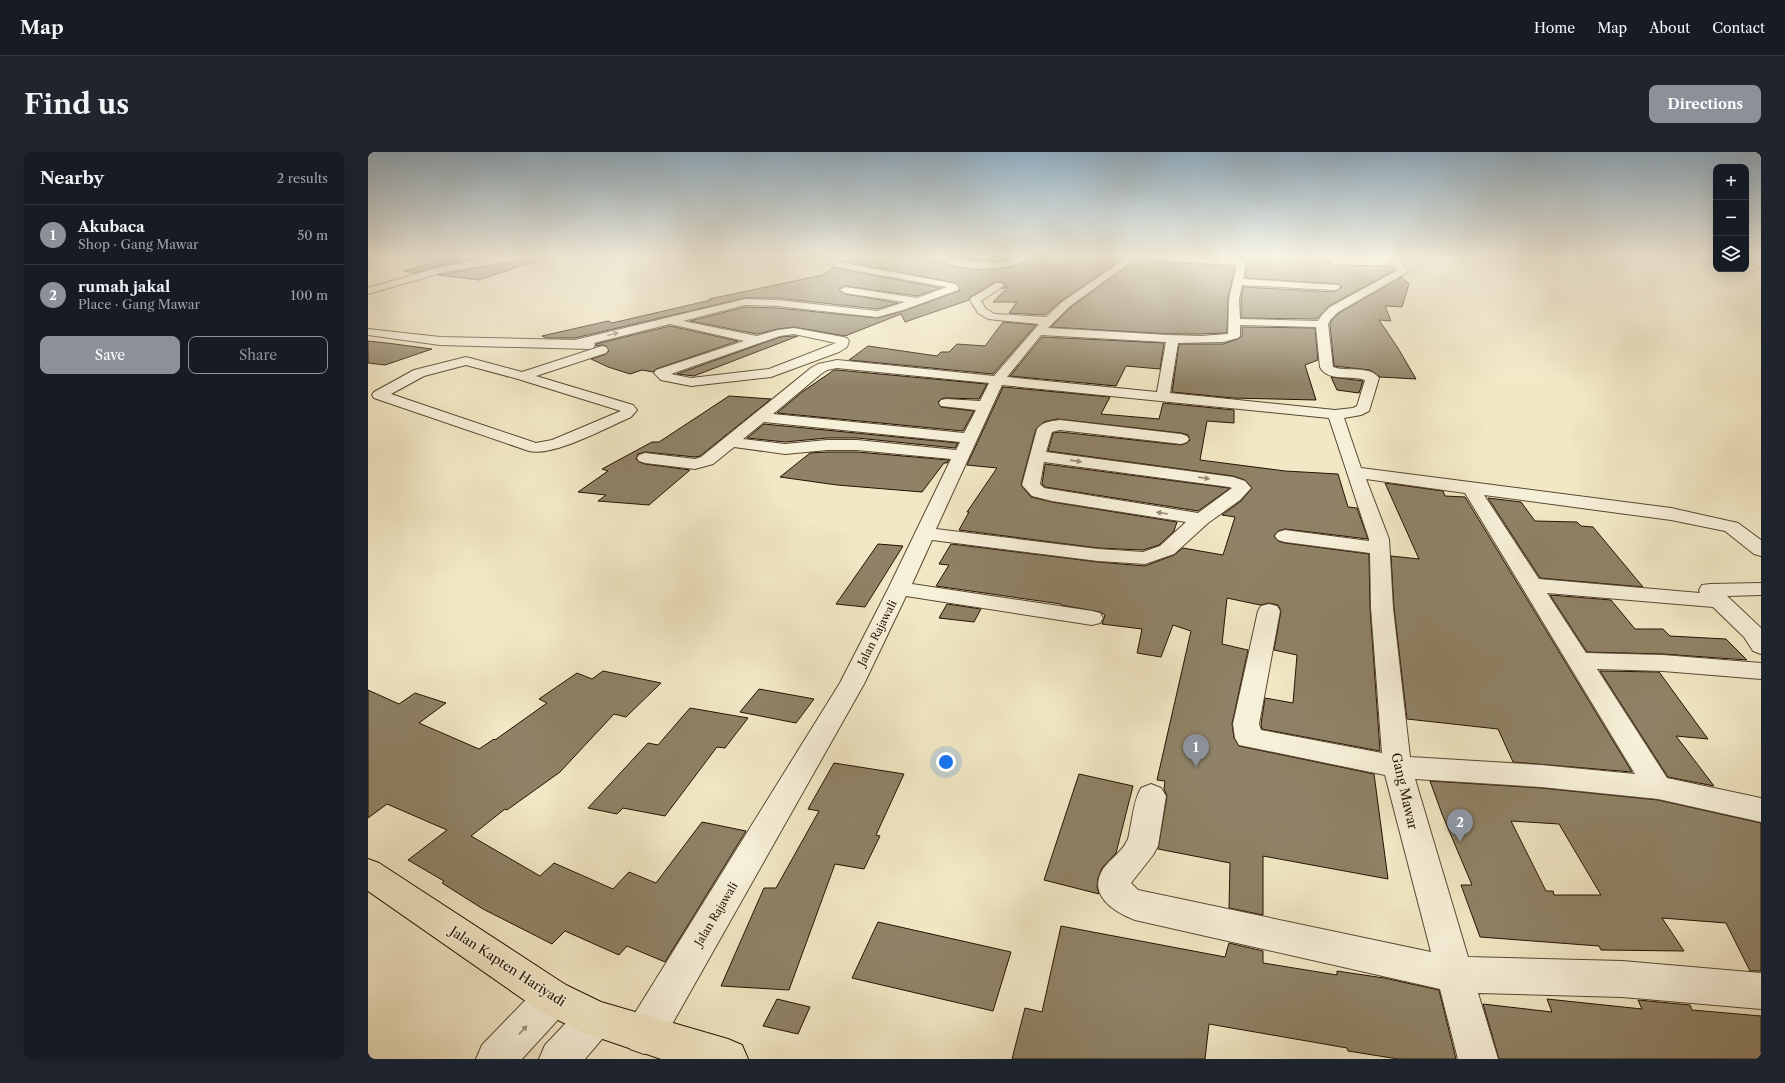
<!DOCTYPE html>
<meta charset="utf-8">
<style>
body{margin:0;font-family:"Libre Caslon Text",serif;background:#20242c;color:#f1f3f6}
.controls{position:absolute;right:12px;top:12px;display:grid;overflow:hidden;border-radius:8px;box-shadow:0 4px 16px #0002}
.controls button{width:36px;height:36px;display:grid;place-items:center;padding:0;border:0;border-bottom:1px solid #363941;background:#171b24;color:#f1f3f6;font:20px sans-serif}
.you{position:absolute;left:578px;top:610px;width:14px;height:14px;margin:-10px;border:3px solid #fff;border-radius:50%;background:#1a73e8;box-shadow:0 0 0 6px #1a73e833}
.badge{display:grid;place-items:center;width:26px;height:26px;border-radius:50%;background:#8c9099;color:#fff;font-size:13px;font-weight:700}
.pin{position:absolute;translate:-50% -33px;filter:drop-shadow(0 1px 2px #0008)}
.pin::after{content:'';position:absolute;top:21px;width:14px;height:12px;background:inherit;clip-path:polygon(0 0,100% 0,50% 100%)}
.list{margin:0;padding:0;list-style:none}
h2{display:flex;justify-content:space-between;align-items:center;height:52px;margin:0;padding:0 16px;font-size:17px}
h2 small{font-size:13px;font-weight:400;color:#9ea1a6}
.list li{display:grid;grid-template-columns:26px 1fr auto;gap:12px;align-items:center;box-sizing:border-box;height:60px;padding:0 16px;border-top:1px solid #363941}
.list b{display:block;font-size:15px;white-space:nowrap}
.list p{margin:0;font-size:13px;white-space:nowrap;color:#9ea1a6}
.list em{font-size:13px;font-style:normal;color:#9ea1a6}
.actions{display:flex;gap:8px;padding:12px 16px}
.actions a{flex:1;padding:9px 0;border:1px solid #8c9099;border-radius:8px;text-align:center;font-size:14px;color:#8c9099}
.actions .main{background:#8c9099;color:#fff}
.icon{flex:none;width:22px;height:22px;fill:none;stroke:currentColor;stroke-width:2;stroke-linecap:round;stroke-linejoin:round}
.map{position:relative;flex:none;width:1393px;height:907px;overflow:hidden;border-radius:8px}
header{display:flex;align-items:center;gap:24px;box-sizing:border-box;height:56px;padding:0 20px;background:#171b24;border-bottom:1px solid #363941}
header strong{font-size:19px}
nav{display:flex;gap:22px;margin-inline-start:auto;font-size:14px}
.intro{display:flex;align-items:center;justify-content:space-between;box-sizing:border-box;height:96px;padding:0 24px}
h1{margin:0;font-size:28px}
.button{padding:10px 18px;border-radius:8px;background:#8c9099;color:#fff;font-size:14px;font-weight:700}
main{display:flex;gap:24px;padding:0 24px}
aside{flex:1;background:#171b24;border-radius:8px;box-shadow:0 4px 16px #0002}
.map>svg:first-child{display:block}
.building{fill:#8f8266;stroke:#241300;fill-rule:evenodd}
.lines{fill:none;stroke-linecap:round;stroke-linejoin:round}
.street-casing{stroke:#584831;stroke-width:2}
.primary-casing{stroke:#241300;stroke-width:2}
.street{fill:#f7f0d9;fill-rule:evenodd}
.primary{fill:#f2e8c5;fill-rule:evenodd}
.oneway{fill:#988d77}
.labels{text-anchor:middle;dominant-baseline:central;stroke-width:3;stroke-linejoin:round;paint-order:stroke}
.street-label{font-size:11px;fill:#241300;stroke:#f7f0d9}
.near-street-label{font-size:13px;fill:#241300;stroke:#f7f0d9}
</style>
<header>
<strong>Map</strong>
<nav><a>Home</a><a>Map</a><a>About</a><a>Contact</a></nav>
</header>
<div class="intro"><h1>Find us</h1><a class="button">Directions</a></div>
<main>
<aside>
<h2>Nearby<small>2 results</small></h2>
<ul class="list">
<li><span class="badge">1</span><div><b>Akubaca</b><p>Shop · Gang Mawar</p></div><em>50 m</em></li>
<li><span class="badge">2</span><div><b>rumah jakal</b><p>Place · Gang Mawar</p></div><em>100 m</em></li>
</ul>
<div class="actions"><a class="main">Save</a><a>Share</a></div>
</aside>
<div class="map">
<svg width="1393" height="907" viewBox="0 0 1393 907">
<rect width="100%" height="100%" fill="#f2e8c5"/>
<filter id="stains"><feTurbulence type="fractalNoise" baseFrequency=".005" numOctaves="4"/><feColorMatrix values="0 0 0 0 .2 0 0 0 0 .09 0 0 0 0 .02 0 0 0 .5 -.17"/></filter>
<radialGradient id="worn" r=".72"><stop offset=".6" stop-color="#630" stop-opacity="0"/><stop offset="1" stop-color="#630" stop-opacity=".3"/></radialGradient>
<path class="building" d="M84,105H121L75,113L47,121L36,119Z
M155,105H168V109L111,128L70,123L150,109Z
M485,105H569L577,111L588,115L616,118L643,115L655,111L663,105H757L693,149L677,163L641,161L649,150H625L641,134L634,137L637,132L634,130H628L602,145L601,148L537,170L533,162L477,184L426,175L410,177L389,182L322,169L377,155L409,156L509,166L536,159L591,139L592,137L588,131L475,109H481Z
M586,105H645L635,110Z
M771,105H783L788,110L867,114L860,147L859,181L833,182H801L683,175L703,155Z
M855,105L928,106L962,109L964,113L1024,114L1027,118L961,154L949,167L873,166V147L875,135L967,140L974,135L970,132L877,126L879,110L874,106Z
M466,115L468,116L573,136L549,144L477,134L471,137L477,142L530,151L509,157L409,146H377L207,186H178L174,184L240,169L244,171L343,148L341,147L455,123Z
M1034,125L1041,132L1034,155L1017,154L1023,169L1011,168L1030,196L1048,227L1012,225L1002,218L966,214L962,172L964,168L971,161Z
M635,170L668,173L625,222L481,208L500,194L569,204L573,200H581L589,192L617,194Z
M302,174L370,189L288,217L285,220L274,218L262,222L240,215L223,207L238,202L241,199L238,194L234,193L228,194V192Z
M874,175L947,176L950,208L937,213L948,248L865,246L804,240L811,192H855L870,187L874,184Z
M426,184H430L326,224L309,222L412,185Z
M674,185L796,191L792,217L758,214L748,234L642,224Z
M0,189L19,191L64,197L17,213L0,211Z
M466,218H469L619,232L611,247L578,246L573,247L570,250L573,255L606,259L595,279L409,261L434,240Z
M963,225L995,229L991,241L969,238Z
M635,235L742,245L733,262L791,267L795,251L866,258V271L839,269L832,308L917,319L970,322L980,355L989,356L1000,387L917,377L910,379L906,384L910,389L917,391L1001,402L1002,456L1012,599L894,577L893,572L897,546L925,551L929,503L906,498L913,459L910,453L901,451L892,453L859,446L854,492L880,498L864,572L866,586L871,594L1006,622L1020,727L895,704V763L861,756L862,711L790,697L799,644L796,637L797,629L789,628L823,479L805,473L793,505L769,501L774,477L734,472L737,463L732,460L693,453V452L568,434L581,413L571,412L583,392L730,410L777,414L806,403L815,396L855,403L867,365L854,363L873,349L884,336L877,328L865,324L680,299L685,281L692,280L813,293L819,291L822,288L820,283L813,281L689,267L676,270L668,277L653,333L663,345L684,350L809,370L806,379L791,393L775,398L730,396L591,378L601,360H599L629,316L599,313Z
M361,244L403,247L332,304L327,305L277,300L270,302L268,307L271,310L277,312L322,318L281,353L230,349L238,343L210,340L240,319L234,317L284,290H291Z
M396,272L590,291L587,296L489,286H459L417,290L379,286Z
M459,300H489L581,308L579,311H576L554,340L469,333L412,325L442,301Z
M677,312L861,336V337L830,359L677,335L674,332Z
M1017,331L1075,339L1077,344L1097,345L1264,620L1145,610L1130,577L1039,567L1026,456L1023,404L1051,407Z
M1120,346L1153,350L1167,369L1209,370L1213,374L1225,375L1275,435L1172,426Z
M510,392L535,394L497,455L468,452Z
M1182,443L1243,448L1267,477H1295L1302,484L1358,487L1379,508L1295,502L1219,500Z
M579,452L613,457L606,470L571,466Z
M235,519L293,531L258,565L246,562L192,620L139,658L137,657L103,684L172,724L186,711L245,737L261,720L288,731L334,670L378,679L297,810L259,794L251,803L197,779L184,792L115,757L74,731L76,729L40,708L79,678L19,652L0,666V538L31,552L47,541L78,551L51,571L111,597L126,587L127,588L179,551L171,547L209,521L224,527Z
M1232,519L1291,520L1340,587L1308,584L1346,634L1300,625Z
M391,537L446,547L428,571L372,560Z
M322,556L380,566L357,596L349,595L297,664L255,656L249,662L220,656L280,591L290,593Z
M466,611L536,622L508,683L512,684L496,717L467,712L421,838L353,834L396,736H408L451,659L440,657Z
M711,622L765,634L748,701L734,716L730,726L729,735L731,742L676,728Z
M1062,629L1173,636L1290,648L1393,671V819H1382L1358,771L1294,766L1316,799L1233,798L1231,794L1112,785L1093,733H1104L1074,662ZM1143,669L1191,672L1233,743H1186L1185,739H1178Z
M510,770L643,800L625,859L484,826Z
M693,774L857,805L861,791L895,799V811L969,823V819L1016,826L1071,838L1088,907H1030L980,899L979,896L841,872L837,907H644L657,856L674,860Z
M409,847L442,855L430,882L395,874Z
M1179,847L1274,857L1270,848L1322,853L1324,858L1393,864V907H1131L1115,852L1184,860Z"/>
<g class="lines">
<defs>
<path id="street" d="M132,105H154L150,108L76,120L0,142V136L75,114Z
M570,105L626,111H635L649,105H662C646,120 585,121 570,105Z
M760,105H770L702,154L680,176L801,183L833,184L860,182L861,147L869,113L788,108L784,105H829L874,108L878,111L875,127L970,133L972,135L970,137L967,138L874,133L871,147L872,167L950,169L954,163L962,155L1030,118L1023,109L999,108L995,105H1031L1040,119L1038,121L970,160L963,167L960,172L965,215C978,220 1002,213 1011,226L1001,259L993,263L976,266L993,316L1303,356L1370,371L1393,388V404L1386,402L1357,379L1303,368L1116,343L1171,427L1332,441L1331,438L1334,433L1342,432L1393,431V443L1359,444L1393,476V502L1385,499L1376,485L1345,455L1179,441L1218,501L1295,503L1393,511V527L1295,519L1229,517L1299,626L1393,646V670L1290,647L1173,635L1047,627L1100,805L1254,809L1393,821V857L1254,845L1110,841L1130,907H1090L1072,837L767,768C746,760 719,743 735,717C742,707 754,700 759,689C761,686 761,681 762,677C765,663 766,648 773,636L783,632L793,636L798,644L790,694L785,703L763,731L770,738L1063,800L1017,623L871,593L867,586L865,572L890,459L893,454L901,452L909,454L912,459L891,572L893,578L1014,601L1003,456L1002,401L917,390L910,388L907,384L910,380L917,378L1001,389V387L961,266L634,233L568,377L730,397L775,400L792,394L818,370L684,349L664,344L654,333L669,277C674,270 684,269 692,268L813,282L819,284L821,287L819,290L813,292L692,278L684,280L678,300L865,325L877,329L883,336L872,348L840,371L806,402L777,412L730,409L564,388L544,432L724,459L732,461L735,466L732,471L724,473L538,444L496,532L290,897L276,902L262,897L257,883L262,869L472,531L520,437L583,307L489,298H459L417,302L366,295L345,312L327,317L277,311L271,309L269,306L271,303L277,301L327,307L333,305L443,216L450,212L469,208L626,224L671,172L620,167L610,161L602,148L603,146L628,131H634L636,133L634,135L613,149L618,157L627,162L678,165L694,150ZM872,173L948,175L952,215C959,230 984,223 997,228L989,254L985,256L967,258L802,241L810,191L855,190L870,186L872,184ZM673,183L798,190L789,240L639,225ZM469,216L621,231L612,249L578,247L573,248L571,251L573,254L608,258L596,281L405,262L453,222L459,218ZM396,270L592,290L588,298L489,288H459L417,292L375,287ZM676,310L861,335L864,336L830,361L676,336L672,332ZM998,327L1097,341L1267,622L1173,613L1042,605L1025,456L1021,387Z
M1378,105H1385L1393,110V117L1378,108Z
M471,110L588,132L591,136L590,138L535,158L509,165L409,154L377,153L315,169L389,184L410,178L426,176L475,185L479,186L481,189L479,195L471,200L403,225L323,234L293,228L286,221L288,218L376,189L302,172L226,191L227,193L225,196L221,197L72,193L0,183V177L72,185L207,188L377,147L409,148L509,159L537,150L477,141L472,138L477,135L549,146L579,135L468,115L466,113ZM426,182L468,191L401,217L323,226L303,222L412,184Z
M234,194L238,195L240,198L238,201L168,224L265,253L269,258L263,265C240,275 185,305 161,299L6,246L4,243L6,240L46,218L98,205L154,220ZM98,213L150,227L253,259L184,288L168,291L23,242L56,224Z
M185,828L198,833L203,846L198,859L154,907H108L114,893L172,833Z
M227,848L240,854L246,867L240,880L217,907H171L177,893L214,854Z"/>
<path id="primary" d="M0,707L11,711L198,833L233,850L360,887L374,893L380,907H293L214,880L172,859L0,739Z"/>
</defs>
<use href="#street" class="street-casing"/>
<use href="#primary" class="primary-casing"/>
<use href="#street" class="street"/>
<use href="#primary" class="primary"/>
</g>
<defs><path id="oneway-solid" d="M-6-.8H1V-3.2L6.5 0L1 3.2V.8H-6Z"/></defs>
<g class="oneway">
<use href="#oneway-solid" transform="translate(245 182) rotate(-14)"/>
<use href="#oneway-solid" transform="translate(708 309) rotate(8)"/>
<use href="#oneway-solid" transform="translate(836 326) rotate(8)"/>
<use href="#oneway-solid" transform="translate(794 361) rotate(-171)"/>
<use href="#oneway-solid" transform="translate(155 878) rotate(-47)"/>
</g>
<linearGradient id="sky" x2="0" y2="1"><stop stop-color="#90acbf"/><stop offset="0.45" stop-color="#f9f5e5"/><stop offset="1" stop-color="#f9f5e5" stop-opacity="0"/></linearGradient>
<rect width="1393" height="232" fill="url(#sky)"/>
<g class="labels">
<g class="street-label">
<text transform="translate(509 481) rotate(-63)">Jalan Rajawali</text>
<text transform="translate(348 762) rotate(-59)">Jalan Rajawali</text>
</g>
<g class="near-street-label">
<text transform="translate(1037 639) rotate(77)">Gang Mawar</text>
<text transform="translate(140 814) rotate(33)">Jalan Kapten Hariyadi</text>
</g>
</g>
<rect width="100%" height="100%" filter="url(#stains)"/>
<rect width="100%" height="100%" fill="url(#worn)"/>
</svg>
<div class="controls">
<button>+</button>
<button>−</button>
<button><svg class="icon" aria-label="layers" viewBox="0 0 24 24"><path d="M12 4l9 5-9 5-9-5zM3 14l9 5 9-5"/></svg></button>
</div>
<div class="you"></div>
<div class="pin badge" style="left:828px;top:615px">1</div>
<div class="pin badge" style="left:1092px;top:690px">2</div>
</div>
</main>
